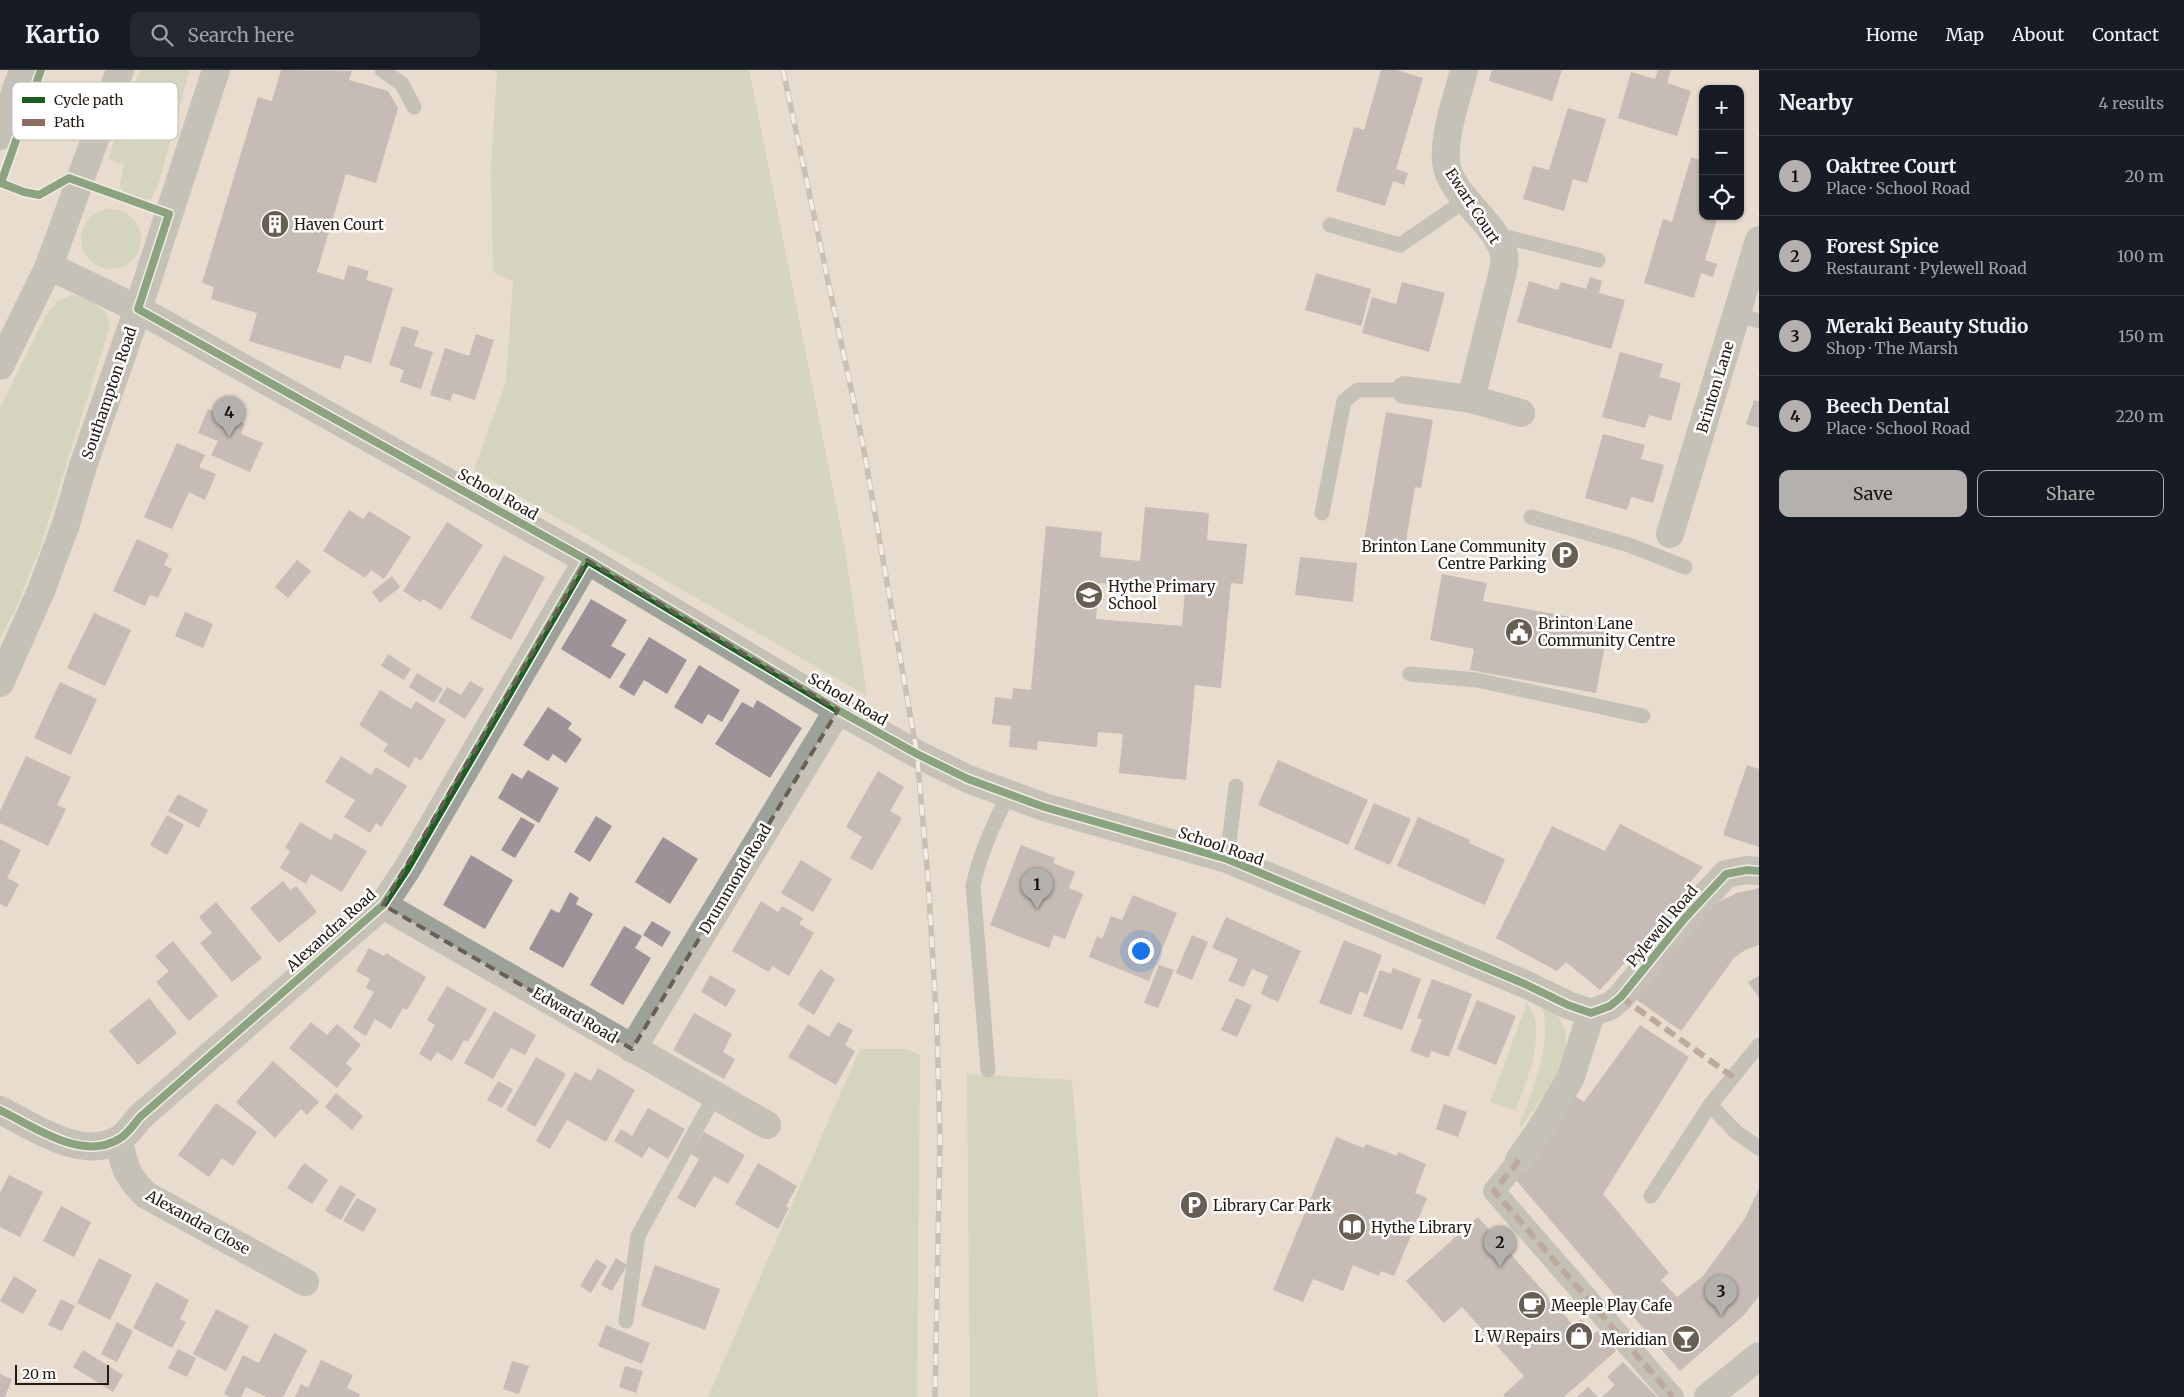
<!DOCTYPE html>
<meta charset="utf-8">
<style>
body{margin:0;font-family:Merriweather,serif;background:#242831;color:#f1f3f6}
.controls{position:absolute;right:15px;top:15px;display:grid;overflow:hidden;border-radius:10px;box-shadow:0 1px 4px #0004}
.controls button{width:45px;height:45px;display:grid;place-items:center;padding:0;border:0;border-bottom:1px solid #363941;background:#171b24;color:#f1f3f6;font:25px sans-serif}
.scale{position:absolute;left:15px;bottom:12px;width:94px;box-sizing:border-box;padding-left:5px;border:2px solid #231b12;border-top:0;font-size:14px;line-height:18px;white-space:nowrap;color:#231b12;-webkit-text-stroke:4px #fff;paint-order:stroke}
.you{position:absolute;left:1140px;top:880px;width:18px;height:18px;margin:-12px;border:4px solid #fff;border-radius:50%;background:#1a73e8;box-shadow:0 0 0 8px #1a73e833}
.badge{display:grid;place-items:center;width:32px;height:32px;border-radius:50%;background:#b3b0ad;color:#111;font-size:16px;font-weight:700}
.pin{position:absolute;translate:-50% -41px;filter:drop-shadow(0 1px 2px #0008)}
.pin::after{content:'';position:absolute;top:26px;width:18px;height:15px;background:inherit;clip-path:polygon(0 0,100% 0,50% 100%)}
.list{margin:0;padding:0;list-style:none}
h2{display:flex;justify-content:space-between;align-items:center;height:65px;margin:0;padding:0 20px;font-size:21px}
h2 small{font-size:16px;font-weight:400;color:#9ea1a6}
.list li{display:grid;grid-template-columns:32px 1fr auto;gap:15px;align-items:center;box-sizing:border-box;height:80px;padding:0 20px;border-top:1px solid #363941}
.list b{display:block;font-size:19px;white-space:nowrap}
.list p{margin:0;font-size:16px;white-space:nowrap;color:#9ea1a6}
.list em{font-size:16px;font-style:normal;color:#9ea1a6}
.actions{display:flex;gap:10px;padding:15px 20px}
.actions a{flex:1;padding:11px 0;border:1px solid #b3b0ad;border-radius:10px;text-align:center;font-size:18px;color:#b3b0ad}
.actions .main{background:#b3b0ad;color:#111}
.icon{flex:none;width:28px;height:28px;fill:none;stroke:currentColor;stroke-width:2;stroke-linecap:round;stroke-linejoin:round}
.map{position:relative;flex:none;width:1759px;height:1327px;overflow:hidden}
header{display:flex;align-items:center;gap:30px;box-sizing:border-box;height:70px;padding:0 25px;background:#171b24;border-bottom:1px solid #363941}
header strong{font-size:24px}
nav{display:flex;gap:28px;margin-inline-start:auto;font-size:18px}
.search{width:350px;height:45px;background:#242831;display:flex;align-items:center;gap:12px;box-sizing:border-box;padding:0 18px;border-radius:10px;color:#9ea1a6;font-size:19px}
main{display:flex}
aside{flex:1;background:#171b24}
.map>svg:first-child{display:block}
.green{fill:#bec9ab}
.building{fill:#9d9297;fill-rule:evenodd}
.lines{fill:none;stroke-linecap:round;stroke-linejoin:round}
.service{stroke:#9ca199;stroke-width:15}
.pedestrian{stroke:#9ca199;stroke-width:22}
.minor{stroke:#9ca199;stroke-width:28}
.tertiary{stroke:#9ca199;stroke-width:28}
.rail-casing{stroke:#a19f96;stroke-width:5.5}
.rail{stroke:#fff;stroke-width:4;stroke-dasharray:11;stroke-linecap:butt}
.quiet{stroke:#8d6e63;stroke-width:6;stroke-dasharray:12 6;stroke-linecap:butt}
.cycleway-casing{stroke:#fff;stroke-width:11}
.cycleway{stroke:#1b5e20;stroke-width:8}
.marked{fill:none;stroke:#685f54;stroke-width:4;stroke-dasharray:10 6;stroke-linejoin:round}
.labels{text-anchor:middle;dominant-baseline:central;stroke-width:5;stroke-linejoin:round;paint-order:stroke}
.street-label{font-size:15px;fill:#231b12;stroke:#fff}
.poi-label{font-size:15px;fill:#231b12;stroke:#fff;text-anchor:start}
.key{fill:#fff;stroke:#bdbbb8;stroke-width:1}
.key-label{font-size:14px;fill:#231b12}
</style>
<header>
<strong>Kartio</strong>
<div class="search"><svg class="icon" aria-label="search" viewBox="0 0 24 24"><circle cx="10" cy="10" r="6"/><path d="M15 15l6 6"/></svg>Search here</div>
<nav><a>Home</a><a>Map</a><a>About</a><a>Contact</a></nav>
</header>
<main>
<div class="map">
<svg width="1759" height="1327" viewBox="0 0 1759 1327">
<rect width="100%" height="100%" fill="#e8dcce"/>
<path class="green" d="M140,0H190L158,115L151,130L143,129L122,121L120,115L124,95L108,89Z
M491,0H749L845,480L867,626L474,400L506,312L513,211L493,202L491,99L497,2Z
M81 169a30 30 0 1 1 60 0a30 30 0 1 1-60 0Z
M73,225L87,229L106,242L110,256L39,481L15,540L0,568V337L45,247L59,230Z
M1541,932C1546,936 1552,940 1556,944C1586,980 1541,1027 1521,1058L1519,1056C1533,1018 1554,973 1541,932Z
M1527,933C1549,960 1526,1013 1515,1041L1490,1032Z
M860,979H907L920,985L917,1327H708Z
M967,1004L1072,1010L1098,1327H970Z"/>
<path class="building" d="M281,0L352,1L349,10L388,21L398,38L376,113L346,104L317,202L344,210L348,195L369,201L366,210L393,218L371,293L345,285L340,299L249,271L257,243L211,229L214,217L202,213L258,27L272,31Z
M1381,0H1397L1423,8L1396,99L1408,103L1404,115L1393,111L1385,136L1336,121L1354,57L1364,60Z
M1492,0H1562L1552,31L1489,11Z
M1658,0H1671L1667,13L1691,21L1677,66L1618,48L1631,2L1655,9Z
M1568,38L1606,49L1587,113L1573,109L1564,141L1523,129L1533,96L1549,100Z
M1691,87L1703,91V146H1718L1705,190L1717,194L1713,207L1701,203L1694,228L1644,213L1663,149L1672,152Z
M1316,203L1371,219L1361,256L1305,240Z
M1590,207L1602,211L1599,223L1625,230L1611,279L1517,252L1529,211L1558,220L1561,212L1586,219Z
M1402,212L1445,223L1429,282L1362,263L1372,227L1396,234Z
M402,256L419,261L414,276L433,282L421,319L400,312L404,300L389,295Z
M476,264L494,270L475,330L453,323L450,331L430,325L445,278L469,286Z
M1620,282L1663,294L1659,307L1681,313L1671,351L1649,345L1645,358L1602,347Z
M1754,330L1759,332V358L1746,354Z
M208,339L245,354L241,364L263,373L250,402L211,385L218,371L198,363Z
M1386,342L1433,350L1421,418L1415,417L1404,483L1363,476Z
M1603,364L1645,375L1641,389L1664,395L1653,433L1631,427L1627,440L1585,428Z
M177,373L205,385L199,397L216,404L205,430L189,422L172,459L144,447Z
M1145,437L1209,443L1207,470L1247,474L1243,514L1231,513L1221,618L1195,615L1186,710L1119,703L1123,664L1098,662L1097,677L1038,671L1037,680L1009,677L1011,656L992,654L995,627L1012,629L1013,618L1031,620L1046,456L1102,462L1100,487L1140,491ZM1099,513L1185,521L1182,556L1096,549Z
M349,440L363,449L369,441L411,467L384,509L371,500L365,508L323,481Z
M447,452L483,475L441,540L423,529L420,532L403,521Z
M137,469L169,484L164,495L172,499L158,528L150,525L145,536L113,521Z
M504,485L545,507L511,570L470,548Z
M1300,487L1357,493L1353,532L1295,525Z
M297,490L311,501L288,528L275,517Z
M1442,504L1487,513L1483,531L1609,554L1596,623L1470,600L1474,579L1430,570Z
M392,506L400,517L380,533L372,522Z
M591,529L627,550L611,576L626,584L610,609L561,579Z
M185,542L213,554L203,578L175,566Z
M94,543L131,560L105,616L67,598Z
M649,567L687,590L667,624L644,610L634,626L619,617Z
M388,584L411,599L404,610L381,596Z
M699,595L740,620L722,652L708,644L702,654L674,637Z
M417,603L443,619L434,633L409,617Z
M470,611L484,619L465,649L438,632L447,617L461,625Z
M60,612L97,629L71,685L34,668Z
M380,620L411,639L416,631L446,650L421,691L415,687L409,698L383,681L388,674L359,655Z
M757,630L802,658L770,708L715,674L742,632L753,638Z
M548,637L572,653L568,659L582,669L566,693L553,684L548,691L523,675Z
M26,686L71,707L57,735L66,739L48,776L0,753V741Z
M341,686L371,705L376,697L407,716L381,757L376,753L370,763L344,747L355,730L325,712Z
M1278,690L1368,730L1348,775L1258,735Z
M1747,695L1759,699V777L1723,765Z
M528,700L559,718L539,753L498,728L512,703L522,709Z
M878,701L904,717L890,741L902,748L872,800L850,788L862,767L846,757Z
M178,724L208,740L199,758L168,741Z
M1374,733L1411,749L1390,795L1354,779Z
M167,745L184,755L167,785L150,775Z
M596,746L612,756L590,792L574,782Z
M521,747L535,755L515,788L501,780Z
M1418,747L1470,770L1469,773L1505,789L1485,835L1397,796Z
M300,752L331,770L335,763L367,781L342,822L311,804L306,814L280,798L290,781L285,778Z
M1620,754L1703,797L1688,815L1693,818L1600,920L1566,892L1557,901L1496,868L1552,756L1605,781Z
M663,767L698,789L670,834L635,812Z
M0,769L21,780L7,808L19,814L7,837L0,834Z
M1021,775L1055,788L1053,793L1075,802L1069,818L1083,824L1065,869L1054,865L1049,878L990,855Z
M471,785L513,810L485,859L443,835Z
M801,790L832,809L813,842L781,823Z
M283,811L290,820L296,816L317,842L279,873L250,838Z
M1759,818V875L1745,880L1734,888L1681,961L1634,928L1712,835L1737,823Z
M570,822L579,828L576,834L593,844L563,898L529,879L551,839L559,843Z
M1133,825L1177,843L1149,911L1089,887L1097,866L1102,869L1111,846L1122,850Z
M761,831L778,842L782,836L803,848L799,854L814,863L789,906L772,896L769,902L732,881Z
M216,832L262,888L232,912L200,873L212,863L199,847Z
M1226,847L1301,881L1278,932L1261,924L1268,906L1259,902L1252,899L1244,917L1228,911L1238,889L1212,878Z
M652,851L671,862L662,877L643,865Z
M624,856L642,866L635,878L651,888L623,935L590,915Z
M1192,865L1208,872L1192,910L1176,903Z
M1344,870L1382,885L1367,925L1360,921L1351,945L1319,933Z
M173,871L218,926L189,951L156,912L169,901L155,886Z
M369,878L384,886L386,883L426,907L407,940L403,938L391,959L375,949L366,966L353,958L374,922L366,918L370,909L356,901Z
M1159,895L1174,900L1158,938L1144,933Z
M1393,898L1421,909L1402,960L1363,946L1380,900L1391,904Z
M820,899L835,909L814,945L798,935Z
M710,905L736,920L726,937L701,922Z
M1759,906V928L1748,912Z
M1432,909L1472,924L1449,987L1431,981L1429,988L1410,981L1422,950L1417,948Z
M447,916L487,939L468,972L464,970L452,991L437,982L431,991L419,984L435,955L427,950Z
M149,928L177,963L138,995L109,961Z
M1236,928L1252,935L1237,967L1221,960Z
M1477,930L1516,946L1496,995L1457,979Z
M494,941L536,965L525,985L511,978L493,1009L464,993Z
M694,943L732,964L723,982L735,989L724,1009L673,980Z
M311,952L327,965L337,954L361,975L346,993L352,999L337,1018L289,978Z
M838,952L853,960L845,975L855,981L836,1015L788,987L808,954L829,967Z
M1640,955L1689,987L1603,1124L1669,1203L1661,1210L1677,1227L1703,1206L1744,1150L1759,1119V1226L1744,1245L1680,1301L1515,1109L1572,1024L1584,1032Z
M536,987L566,1004L535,1057L506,1040Z
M273,991L319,1032L307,1045L301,1039L275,1068L236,1032Z
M598,998L635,1020L606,1072L567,1050L550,1079L536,1071L575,1002L591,1011Z
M498,1011L513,1019L502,1038L487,1030Z
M336,1023L363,1046L352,1060L325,1037Z
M216,1033L257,1062L233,1096L222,1088L209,1107L178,1085Z
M1444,1034L1467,1042L1458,1067L1436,1059Z
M648,1038L685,1059L668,1089L649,1077L642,1088L614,1071L621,1059L632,1066Z
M704,1062L745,1085L728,1114L714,1106L695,1138L677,1128L699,1089L691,1084Z
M1336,1067L1364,1078L1366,1074L1397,1086L1398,1082L1426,1094L1415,1123L1427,1128L1394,1206L1381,1201L1379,1206L1353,1195L1343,1221L1313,1209L1303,1232L1273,1220Z
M304,1093L328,1110L312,1134L287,1118Z
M758,1093L797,1116L786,1136L789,1138L778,1159L735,1134Z
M9,1105L43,1122L20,1167L0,1157V1123Z
M340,1115L356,1124L341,1150L325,1141Z
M357,1128L377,1139L363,1162L343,1151Z
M61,1136L91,1152L74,1187L43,1171Z
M1478,1147L1574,1256L1581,1249L1594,1264L1598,1261L1616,1281L1564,1327H1505L1503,1325L1524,1306L1462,1237L1444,1253L1406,1211Z
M99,1188L132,1205L110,1250L77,1233Z
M616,1188L627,1195L612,1221L601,1215Z
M596,1189L607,1196L591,1223L580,1216Z
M655,1195L720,1219L705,1260L641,1236Z
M14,1206L37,1220L23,1244L0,1231Z
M156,1212L189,1230L180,1249L186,1252L172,1278L133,1258Z
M61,1229L75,1236L62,1261L48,1255Z
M216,1239L249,1256L226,1301L193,1284Z
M117,1252L133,1261L117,1292L101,1284Z
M606,1255L650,1273L642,1294L598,1276Z
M274,1263L307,1280L283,1327H266L246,1317L241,1327H230L224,1324L243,1285L259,1293Z
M178,1279L196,1288L187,1307L168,1298Z
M83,1280L123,1305L113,1322L73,1297Z
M321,1290L353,1305L347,1318L360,1324L359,1327H295L301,1314L308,1318Z
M512,1291L529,1296L519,1324L503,1319Z
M1623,1292L1657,1327H1602L1615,1315L1607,1307Z
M625,1296L643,1301L636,1323L619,1317Z
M0,1304L12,1309L5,1327H0Z
M1588,1317L1598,1327H1577Z"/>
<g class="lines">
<path class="service" d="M382,0L402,14L414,37
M1330,155L1400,175L1466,130
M1494,164L1598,190
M1737,244L1759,251
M1322,443L1344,331L1358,320H1405
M1531,447L1629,475L1685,497
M1410,604L1477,610L1643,646
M1227,789L1236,716
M988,1000L973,816C980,783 993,754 1009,724
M1710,1035L1736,1062L1759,1078
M1651,1126L1710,1035L1759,975
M626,1251L638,1166L715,1025"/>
<path class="pedestrian" d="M1519,1090L1494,1121L1673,1327"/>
<path class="minor" d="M1464,0C1457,29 1444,61 1446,91C1448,125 1499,154 1504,185C1505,190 1504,196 1503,201L1471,329L1521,343
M0,66L23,0
M49,196L138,239L587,490L838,640L917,684L968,709L1044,737L1227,789L1525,914L1568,935L1591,943
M1405,320L1471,329
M1670,464L1759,170
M0,613L41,521L66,454L83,396L138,239L216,0
M383,835L767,1055
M1591,943L1610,936L1621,927L1685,848L1726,804L1747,800L1759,801
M632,979L838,640
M0,1040C33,1056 82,1092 119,1069C127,1065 134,1054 140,1047L383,835L407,799L587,490
M119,1069C123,1095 127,1107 146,1125L305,1212
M1519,1090L1542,1057L1571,1007L1591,943"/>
<path class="tertiary" d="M0,296L49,196L120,0
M1708,1327L1759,1286"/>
<defs>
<path id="rail" d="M783,0L863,375L917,684L928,809L937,956L940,1070L935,1327"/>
</defs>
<use href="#rail" class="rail-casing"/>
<use href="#rail" class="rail"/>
<path class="quiet" d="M1621,927L1733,1007
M1519,1090L1494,1121L1673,1327"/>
<defs>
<path id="cycleway" d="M41,0L1,113L24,122L39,125L69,108L169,144L138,239L587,490L838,640L917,684L968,709L1044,737L1227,789L1525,914L1568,935L1591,943L1610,936L1621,927L1685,848L1726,804L1747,800L1759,801
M0,1040C33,1056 82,1092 119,1069C127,1065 134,1054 140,1047L383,835L407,799L587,490"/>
</defs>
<use href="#cycleway" class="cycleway-casing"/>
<use href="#cycleway" class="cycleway"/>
</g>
<path d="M0 0H1759V1327H0ZM587,490L838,640L632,979L383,835Z" fill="#e8dcce" fill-opacity=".55" fill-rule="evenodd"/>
<path class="marked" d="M587,490L838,640L632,979L383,835Z"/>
<defs>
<symbol id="building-disc" viewBox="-11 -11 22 22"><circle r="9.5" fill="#685f54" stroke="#fff"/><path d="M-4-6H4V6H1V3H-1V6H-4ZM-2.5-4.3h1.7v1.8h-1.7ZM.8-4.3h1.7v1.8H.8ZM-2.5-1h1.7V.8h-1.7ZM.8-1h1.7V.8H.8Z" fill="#fff"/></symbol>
<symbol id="parking-disc" viewBox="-11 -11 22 22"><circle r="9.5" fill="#685f54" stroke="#fff"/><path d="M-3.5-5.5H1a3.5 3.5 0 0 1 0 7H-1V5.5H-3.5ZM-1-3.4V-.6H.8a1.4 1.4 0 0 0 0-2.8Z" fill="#fff"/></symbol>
<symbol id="school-disc" viewBox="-11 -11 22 22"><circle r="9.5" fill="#685f54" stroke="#fff"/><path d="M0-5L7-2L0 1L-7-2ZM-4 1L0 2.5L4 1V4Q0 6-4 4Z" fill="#fff"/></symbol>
<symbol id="civic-disc" viewBox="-11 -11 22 22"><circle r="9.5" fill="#685f54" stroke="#fff"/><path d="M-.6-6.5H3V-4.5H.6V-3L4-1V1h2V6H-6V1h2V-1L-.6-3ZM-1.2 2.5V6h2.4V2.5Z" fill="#fff"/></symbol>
<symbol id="library-disc" viewBox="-11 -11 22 22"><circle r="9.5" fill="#685f54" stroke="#fff"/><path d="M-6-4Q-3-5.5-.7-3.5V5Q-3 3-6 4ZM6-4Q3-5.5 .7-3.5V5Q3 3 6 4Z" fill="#fff"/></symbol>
<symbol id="cafe-disc" viewBox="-11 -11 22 22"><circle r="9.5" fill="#685f54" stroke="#fff"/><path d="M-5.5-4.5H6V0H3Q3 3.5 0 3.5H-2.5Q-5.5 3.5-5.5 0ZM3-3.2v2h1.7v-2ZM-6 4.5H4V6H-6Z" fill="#fff"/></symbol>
<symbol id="shop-disc" viewBox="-11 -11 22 22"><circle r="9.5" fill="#685f54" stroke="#fff"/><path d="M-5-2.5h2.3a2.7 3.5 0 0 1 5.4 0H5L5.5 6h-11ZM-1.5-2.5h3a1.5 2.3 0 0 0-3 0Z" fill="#fff"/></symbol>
<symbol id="bar-disc" viewBox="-11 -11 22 22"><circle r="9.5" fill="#685f54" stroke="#fff"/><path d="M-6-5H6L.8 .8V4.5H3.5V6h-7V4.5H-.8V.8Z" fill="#fff"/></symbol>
</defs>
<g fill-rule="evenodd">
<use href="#building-disc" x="259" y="138" width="32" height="32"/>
<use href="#parking-disc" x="1549" y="469" width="32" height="32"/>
<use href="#school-disc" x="1073" y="509" width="32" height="32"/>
<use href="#civic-disc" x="1503" y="546" width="32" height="32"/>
<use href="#parking-disc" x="1178" y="1119" width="32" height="32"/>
<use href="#library-disc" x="1336" y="1141" width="32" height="32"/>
<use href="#cafe-disc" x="1516" y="1219" width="32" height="32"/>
<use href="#shop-disc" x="1563" y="1250" width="32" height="32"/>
<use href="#bar-disc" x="1670" y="1253" width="32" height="32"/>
</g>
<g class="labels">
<g class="street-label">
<text transform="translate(1473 136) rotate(57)">Ewart Court</text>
<text transform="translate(1715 317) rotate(-73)">Brinton Lane</text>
<text transform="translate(109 323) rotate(-71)">Southampton Road</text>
<text transform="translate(498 424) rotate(29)">School Road</text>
<text transform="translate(848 629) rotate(30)">School Road</text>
<text transform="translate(1221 776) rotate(19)">School Road</text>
<text transform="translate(735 809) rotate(-59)">Drummond Road</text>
<text transform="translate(1662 856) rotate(-50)">Pylewell Road</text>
<text transform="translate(331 860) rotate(-42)">Alexandra Road</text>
<text transform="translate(575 945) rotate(30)">Edward Road</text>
<text transform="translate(198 1152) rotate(29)">Alexandra Close</text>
</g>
<g class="poi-label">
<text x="294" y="154">Haven Court</text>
<text x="1546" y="476" text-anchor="end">Brinton Lane Community<tspan x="1546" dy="17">Centre Parking</tspan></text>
<text x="1108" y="516">Hythe Primary<tspan x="1108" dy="17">School</tspan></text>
<text x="1538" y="553">Brinton Lane<tspan x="1538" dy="17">Community Centre</tspan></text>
<text x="1213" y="1135">Library Car Park</text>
<text x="1371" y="1157">Hythe Library</text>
<text x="1551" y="1235">Meeple Play Cafe</text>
<text x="1560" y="1266" text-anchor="end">L W Repairs</text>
<text x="1667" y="1269" text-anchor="end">Meridian</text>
</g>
</g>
<rect x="12" y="12" width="166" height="58" rx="8" class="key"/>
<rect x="22" y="27" width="23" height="6" fill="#1b5e20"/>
<rect x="22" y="49" width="23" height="7" fill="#8d6e63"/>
<g class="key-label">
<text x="54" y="35">Cycle path</text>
<text x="54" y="57">Path</text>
</g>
</svg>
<div class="controls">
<button>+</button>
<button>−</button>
<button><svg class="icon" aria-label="locate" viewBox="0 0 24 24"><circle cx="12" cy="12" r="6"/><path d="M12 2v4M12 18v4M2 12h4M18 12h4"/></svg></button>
</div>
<div class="scale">20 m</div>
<div class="you"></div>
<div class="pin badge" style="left:1037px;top:839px">1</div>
<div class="pin badge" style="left:1500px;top:1197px">2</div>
<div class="pin badge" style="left:1721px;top:1246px">3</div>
<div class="pin badge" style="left:229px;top:367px">4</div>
</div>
<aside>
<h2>Nearby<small>4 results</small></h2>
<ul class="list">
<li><span class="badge">1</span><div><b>Oaktree Court</b><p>Place · School Road</p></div><em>20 m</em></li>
<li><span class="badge">2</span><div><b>Forest Spice</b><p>Restaurant · Pylewell Road</p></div><em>100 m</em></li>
<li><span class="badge">3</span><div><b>Meraki Beauty Studio</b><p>Shop · The Marsh</p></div><em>150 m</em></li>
<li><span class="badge">4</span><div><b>Beech Dental</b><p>Place · School Road</p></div><em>220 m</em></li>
</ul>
<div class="actions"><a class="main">Save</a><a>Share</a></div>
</aside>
</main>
